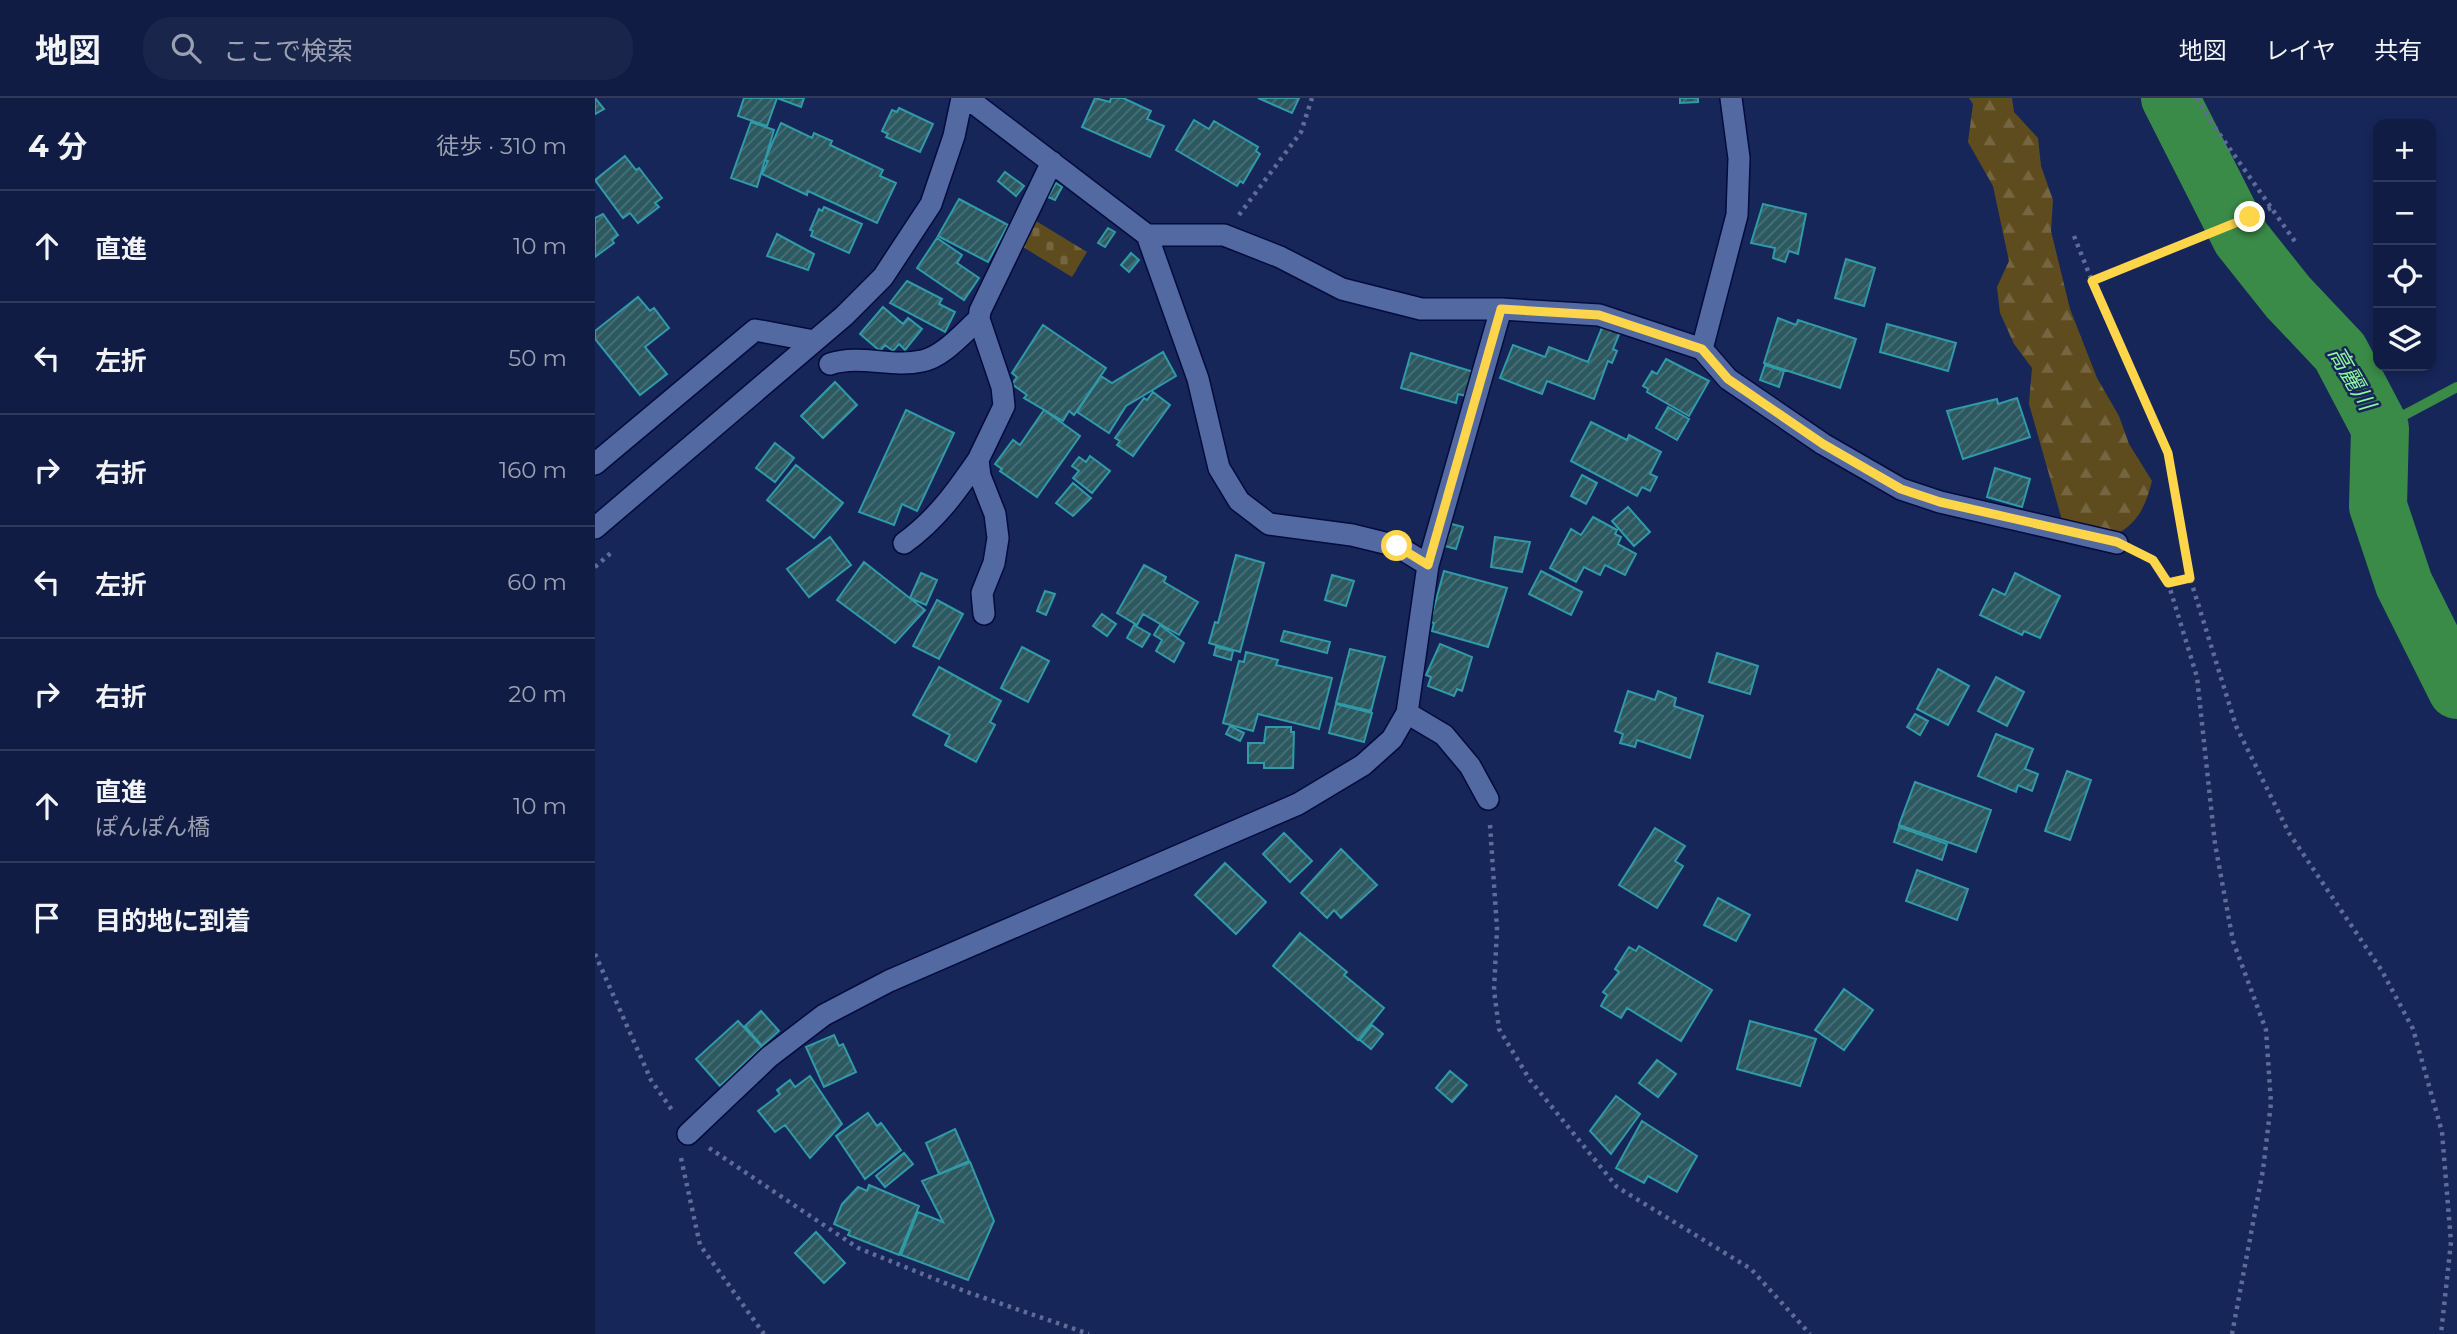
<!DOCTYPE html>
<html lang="ja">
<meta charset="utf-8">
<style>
body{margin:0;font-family:Montserrat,"Noto Sans JP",sans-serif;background:#19254a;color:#f1f3f6}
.controls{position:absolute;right:21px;top:21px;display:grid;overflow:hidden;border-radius:14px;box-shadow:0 4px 10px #0003}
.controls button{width:63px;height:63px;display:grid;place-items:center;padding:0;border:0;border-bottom:2px solid #303a5c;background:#101c43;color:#f1f3f6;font:35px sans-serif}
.stop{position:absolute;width:21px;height:21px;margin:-16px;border:5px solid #ffd54a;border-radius:50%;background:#fff}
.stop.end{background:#ffd54a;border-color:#fff;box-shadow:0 2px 7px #0008}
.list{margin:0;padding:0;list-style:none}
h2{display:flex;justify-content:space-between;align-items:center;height:91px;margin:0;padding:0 28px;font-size:30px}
h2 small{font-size:23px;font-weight:400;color:#9ca1b2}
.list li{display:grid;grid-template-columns:46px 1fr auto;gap:21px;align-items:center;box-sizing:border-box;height:112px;padding:0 28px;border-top:2px solid #303a5c}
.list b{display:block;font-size:26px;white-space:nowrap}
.list p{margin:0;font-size:23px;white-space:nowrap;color:#9ca1b2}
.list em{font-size:23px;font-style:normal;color:#9ca1b2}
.icon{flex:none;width:38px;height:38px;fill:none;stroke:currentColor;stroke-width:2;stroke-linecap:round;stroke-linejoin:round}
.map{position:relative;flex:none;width:1862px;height:1236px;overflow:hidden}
header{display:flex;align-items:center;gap:42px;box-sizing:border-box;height:98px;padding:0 35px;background:#101c43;border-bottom:2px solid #303a5c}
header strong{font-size:33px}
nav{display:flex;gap:38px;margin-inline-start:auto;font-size:24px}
.search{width:490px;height:63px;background:#19254a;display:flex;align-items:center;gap:18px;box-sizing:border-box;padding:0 24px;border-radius:28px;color:#9ca1b2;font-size:26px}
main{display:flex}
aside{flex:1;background:#101c43}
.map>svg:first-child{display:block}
.forest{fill:url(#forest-firs)}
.cemetery{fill:url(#cemetery-stones)}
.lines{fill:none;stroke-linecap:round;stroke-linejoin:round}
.stream{stroke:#3a8b48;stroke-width:10}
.river{stroke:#3a8b48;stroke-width:58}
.building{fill:url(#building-hatch);stroke:#319aa7;stroke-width:2}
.minor-casing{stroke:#040b3d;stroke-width:24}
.path{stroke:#5d6c98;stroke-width:4.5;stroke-dasharray:3.5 5;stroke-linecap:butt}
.minor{stroke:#5369a2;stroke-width:21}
.route{stroke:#ffd54a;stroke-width:9}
.labels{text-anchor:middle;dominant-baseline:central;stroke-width:5;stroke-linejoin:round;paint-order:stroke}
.water-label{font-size:23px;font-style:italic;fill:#8ff79d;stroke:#162659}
</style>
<header>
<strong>地図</strong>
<div class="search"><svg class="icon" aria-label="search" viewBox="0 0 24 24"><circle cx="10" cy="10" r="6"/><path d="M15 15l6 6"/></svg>ここで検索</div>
<nav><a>地図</a><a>レイヤ</a><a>共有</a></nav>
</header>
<main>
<aside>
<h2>4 分<small>徒歩 · 310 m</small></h2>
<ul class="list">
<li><svg class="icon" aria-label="ahead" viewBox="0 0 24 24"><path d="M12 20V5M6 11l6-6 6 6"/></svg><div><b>直進</b></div><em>10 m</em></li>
<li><svg class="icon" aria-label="left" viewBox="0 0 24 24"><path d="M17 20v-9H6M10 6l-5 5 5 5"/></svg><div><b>左折</b></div><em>50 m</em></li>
<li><svg class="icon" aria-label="right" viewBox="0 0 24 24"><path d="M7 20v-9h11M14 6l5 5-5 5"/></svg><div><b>右折</b></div><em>160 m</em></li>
<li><svg class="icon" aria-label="left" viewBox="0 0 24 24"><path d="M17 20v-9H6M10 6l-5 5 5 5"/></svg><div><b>左折</b></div><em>60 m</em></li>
<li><svg class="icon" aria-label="right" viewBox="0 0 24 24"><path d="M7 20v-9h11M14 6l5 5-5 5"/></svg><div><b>右折</b></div><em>20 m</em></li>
<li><svg class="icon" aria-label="ahead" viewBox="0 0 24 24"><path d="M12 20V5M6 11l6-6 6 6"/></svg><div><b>直進</b><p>ぽんぽん橋</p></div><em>10 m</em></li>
<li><svg class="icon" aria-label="arrive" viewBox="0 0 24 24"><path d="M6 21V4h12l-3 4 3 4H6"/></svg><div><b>目的地に到着</b></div></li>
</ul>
</aside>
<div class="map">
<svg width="1862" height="1236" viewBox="0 0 1862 1236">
<defs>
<pattern id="forest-firs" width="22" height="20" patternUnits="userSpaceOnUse" patternTransform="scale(1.75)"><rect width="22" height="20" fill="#5f4c1e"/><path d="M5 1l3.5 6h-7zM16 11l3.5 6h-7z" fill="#756540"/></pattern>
<pattern id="cemetery-stones" width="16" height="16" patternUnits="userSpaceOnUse" patternTransform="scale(1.75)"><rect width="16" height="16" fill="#5f4c1e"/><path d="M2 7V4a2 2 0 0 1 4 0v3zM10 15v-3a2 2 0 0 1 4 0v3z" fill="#756540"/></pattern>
<pattern id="building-hatch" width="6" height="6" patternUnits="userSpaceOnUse" patternTransform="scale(1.75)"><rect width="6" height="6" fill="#2c5960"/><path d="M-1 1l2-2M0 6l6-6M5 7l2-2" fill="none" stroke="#4a7078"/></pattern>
</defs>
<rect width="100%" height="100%" fill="#162659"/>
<path class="forest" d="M1374,0H1417L1419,14L1443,40L1446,68L1458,102L1456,133L1475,211L1502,280L1524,318L1534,346L1557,383C1551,406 1545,422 1524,435L1467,422L1434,306L1437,270L1419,246L1405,215L1402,189L1414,163L1398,88L1373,44L1378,6Z"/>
<path class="cemetery" d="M441,123L492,154L477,179L428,149Z"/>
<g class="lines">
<path class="stream" d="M1785,330L1862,289"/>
<path class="river" d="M1575,0L1646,140L1693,199L1745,254L1785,330L1783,408L1809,486L1862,592"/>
</g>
<path class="building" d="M0,0L9,11L0,16Z
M149,0H209L206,9L182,0L172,28L143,18Z
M500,0L515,4L516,0H528L556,13L552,21L569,28L555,59L487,29Z
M663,0H704L697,15Z
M1085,0H1103V4L1085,5Z
M304,10L338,26L325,54L291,39L293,36L287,33L297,12L302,14Z
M599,22L614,31L619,23L663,49L661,53L665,56L648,85L645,83L642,88L581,52Z
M156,24L179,32L162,89L136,80Z
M186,25L217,40L219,35L237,43L235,47L288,72L285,78L301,85L282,125L213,93L212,97L167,76L173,63L170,62Z
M30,58L41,72L44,70L67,100L60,105L64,109L43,125L35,115L28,120L0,82Z
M410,74L429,88L421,98L403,83Z
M461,85L467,89L460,102L453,99Z
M364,101L413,127L393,164L343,138Z
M1168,106L1211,116L1203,156L1194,153L1190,164L1178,160L1180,150L1156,145Z
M229,109L267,126L254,155L216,138L218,133L215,132L224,111L227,113Z
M8,116L23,137L17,142L19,145L0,159V120Z
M513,130L520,134L510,149L503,145Z
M182,136L219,156L213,172L172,158Z
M342,140L367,157L362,165L384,180L369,202L322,170Z
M536,155L544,162L534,174L526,167Z
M1251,161L1280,170L1269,208L1240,200Z
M312,183L347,201L344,206L360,214L350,234L295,205Z
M43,199L55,213L59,210L74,230L50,249L72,276L45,297L0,241V233Z
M288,209L308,226L313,220L327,231L310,252L304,246L298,253L290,247L285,253L265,236Z
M1183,220L1201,227L1203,222L1261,241L1245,290L1169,265Z
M1292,226L1361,245L1353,273L1285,254Z
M448,227L511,270L479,317L474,313L468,323L429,300L432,297L417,286L422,279L417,275Z
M1008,227L1025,234L1018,251L1022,253L1017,265L1013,263L999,301L952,283L947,296L905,280L918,247L950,259L954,249L993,264Z
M568,254L581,278L531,308L514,335L482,314L506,278L517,285Z
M816,255L882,275L875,299L863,296L861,305L806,290Z
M1071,261L1114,283L1094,318L1052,294L1053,291L1048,288L1057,273L1062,276Z
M1170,267L1189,273L1184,289L1165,282Z
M240,284L262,307L228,340L206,318Z
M558,294L575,307L538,358L522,347L525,343L520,340L549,300L552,302Z
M1422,300L1435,339L1368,361L1352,313L1402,301L1403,306Z
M1073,309L1094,321L1082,342L1061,330Z
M311,312L359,335L322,413L307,406L299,427L264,414Z
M449,312L485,338L442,399L405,373L407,371L400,366L418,342L425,347Z
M996,324L1032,342L1034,337L1066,354L1055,376L1062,379L1055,393L1047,389L1042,398L976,363Z
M180,345L199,360L180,384L161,370Z
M495,358L515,373L497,395L478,380L484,373L477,368L484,359L491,364Z
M201,367L248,405L219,440L172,402Z
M1400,370L1435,381L1427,409L1392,399Z
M987,377L1002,385L991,406L976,398Z
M478,385L496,400L478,418L461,405Z
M1033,409L1055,434L1039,448L1017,423Z
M998,419L1022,432L1020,436L1026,439L1023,446L1041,456L1030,477L1010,467L1005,477L989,469L981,484L955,470L976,431L986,437Z
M853,425L868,429L861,451L846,447Z
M235,439L256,467L214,499L192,471Z
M900,439L935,444L927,474L896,469Z
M641,457L669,465L645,554L614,545L620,524L623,525Z
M269,464L330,512L300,545L242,502Z
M549,467L571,479L569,484L603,504L584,537L548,516L542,527L522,515Z
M849,473L912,490L893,549L837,533L839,525L835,524Z
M946,473L987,494L976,517L934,496Z
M326,475L342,482L331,507L315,500Z
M1420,475L1465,498L1445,540L1429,533L1427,537L1385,517L1398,491L1410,497Z
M737,477L759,483L751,508L730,502Z
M450,493L460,496L451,517L442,513Z
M342,502L368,516L344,561L318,548Z
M507,516L521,526L512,538L498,528Z
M539,527L555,536L547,549L532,540Z
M565,527L589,545L579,564L561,553L567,542L559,537Z
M689,533L735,544L732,555L686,543Z
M845,546L877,559L867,593L862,591L859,598L833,588L836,579L831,577Z
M427,549L454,563L433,604L406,590Z
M621,549L638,553L636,562L619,557Z
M755,551L790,559L776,613L741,605Z
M651,554L683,562L681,567L737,580L724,631L663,616L658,633L628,625L644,563L649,564Z
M1122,555L1163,568L1155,596L1114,584Z
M344,569L406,603L395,624L400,627L381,664L350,647L355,637L318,617Z
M1343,571L1374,588L1353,627L1322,611Z
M1401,579L1429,594L1412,628L1383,613Z
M1033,593L1060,602L1063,593L1081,600L1079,608L1108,618L1095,660L1042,642L1040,649L1025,645L1028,636L1020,633Z
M741,606L777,615L769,644L734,635Z
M1320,616L1333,623L1325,637L1312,629Z
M635,628L649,635L645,643L631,636Z
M671,629H696V634H699L698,670H669V665H653V645H669Z
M1401,636L1438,651L1430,671L1443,676L1437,693L1423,687L1421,694L1383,678Z
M1472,673L1496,682L1475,742L1450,733Z
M1320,684L1396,712L1381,754L1304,727Z
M1304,729L1352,746L1347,762L1299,744Z
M1060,730L1090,748L1080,763L1088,768L1062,810L1024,787Z
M689,735L717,763L695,784L668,756Z
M746,751L782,787L746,820L739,812L732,820L706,795Z
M630,765L671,804L641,836L600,797Z
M1322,772L1373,791L1362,822L1311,803Z
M1123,800L1155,817L1141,843L1109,827Z
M705,835L752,874L749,877L789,910L763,942L678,868Z
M1044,848L1117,892L1086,943L1032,910L1026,920L1006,908L1012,897L1008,894L1024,874L1020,871L1034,849L1041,853Z
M1249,891L1278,912L1249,952L1220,932Z
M166,913L184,933L167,948L150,928Z
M143,923L167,949L125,988L101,961Z
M1155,923L1221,941L1205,988L1142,971Z
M777,927L788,936L776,951L765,942Z
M239,937L244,948L248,946L261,974L229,989L211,949Z
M1062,962L1081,976L1063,999L1044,985Z
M855,973L872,987L857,1004L841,990Z
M215,978L247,1026L215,1060L190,1027L180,1034L163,1013L185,996L182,992L195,982L200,989Z
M1021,998L1045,1016L1016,1056L995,1033Z
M273,1015L282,1028L286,1025L306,1052L270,1081L241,1038Z
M1047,1023L1102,1058L1082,1094L1053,1078L1049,1085L1021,1070Z
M360,1031L374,1063L344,1076L331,1045Z
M309,1055L318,1066L290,1089L281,1078Z
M375,1064L399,1123L373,1182L306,1157L323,1114L348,1124L327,1083Z
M274,1087L324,1108L304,1157L253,1137L255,1133L239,1126L247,1106L263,1089L272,1093Z
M221,1134L250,1165L229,1185L200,1155Z"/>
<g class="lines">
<defs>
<path id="minor" d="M372,0L552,137L603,281L624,370L644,403L674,426L757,437L802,448L833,467
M552,137H629L685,159L747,191L826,211H906L1004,217L1107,251L1133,281L1228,346L1306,391L1345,404L1522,445
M1107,251L1142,117L1144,60L1136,0
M235,266C266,256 296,270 327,263C348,259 368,235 384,221
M0,366L160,232L219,243
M0,430L249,218L288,179L336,106L359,38L367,0
M309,445C341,422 361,394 383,362
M389,516L387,495L399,465L403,440L400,416L385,378L383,362L409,308L407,289L384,221L385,213L457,64
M893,701L875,668L849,637L812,615L833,467L906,211
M93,1036L174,959L229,917L294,883L703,706L768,667L797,641L812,615"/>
</defs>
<use href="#minor" class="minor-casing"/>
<path class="path" d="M1602,0L1616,24L1701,145
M1676,110L1497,183L1573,355L1595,480L1641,628L1694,735L1787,873L1818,931L1847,1034L1856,1144L1846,1236
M644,117L706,34L717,0
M1479,138L1497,183
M1544,455L1558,462L1572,481L1602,579L1620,746L1638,843L1671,932L1676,1005L1668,1072L1637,1236
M0,469L18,453
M1573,485L1595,480
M895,727L902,831L899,892L904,931L935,982L1022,1089L1156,1171L1215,1236
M0,856L56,982L79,1015
M114,1050L263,1150L372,1194L494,1236
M86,1060L105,1147L169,1236"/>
<use href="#minor" class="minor"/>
</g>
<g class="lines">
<path class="route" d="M802,448L833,467L906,211L1004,217L1107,251L1133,281L1228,346L1306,391L1345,404L1522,444L1558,462L1573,485L1595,480L1573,355L1497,183L1655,119"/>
</g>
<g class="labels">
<g class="water-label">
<text transform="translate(1757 280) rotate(60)">高麗川</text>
</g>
</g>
</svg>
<div class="controls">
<button>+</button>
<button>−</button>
<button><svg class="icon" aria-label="locate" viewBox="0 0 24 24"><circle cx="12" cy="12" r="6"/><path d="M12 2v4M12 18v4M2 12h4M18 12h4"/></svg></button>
<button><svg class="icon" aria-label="layers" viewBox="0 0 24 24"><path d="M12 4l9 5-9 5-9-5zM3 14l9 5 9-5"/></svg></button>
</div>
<div class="stop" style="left:802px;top:448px"></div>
<div class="stop end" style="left:1655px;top:119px"></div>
</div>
</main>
